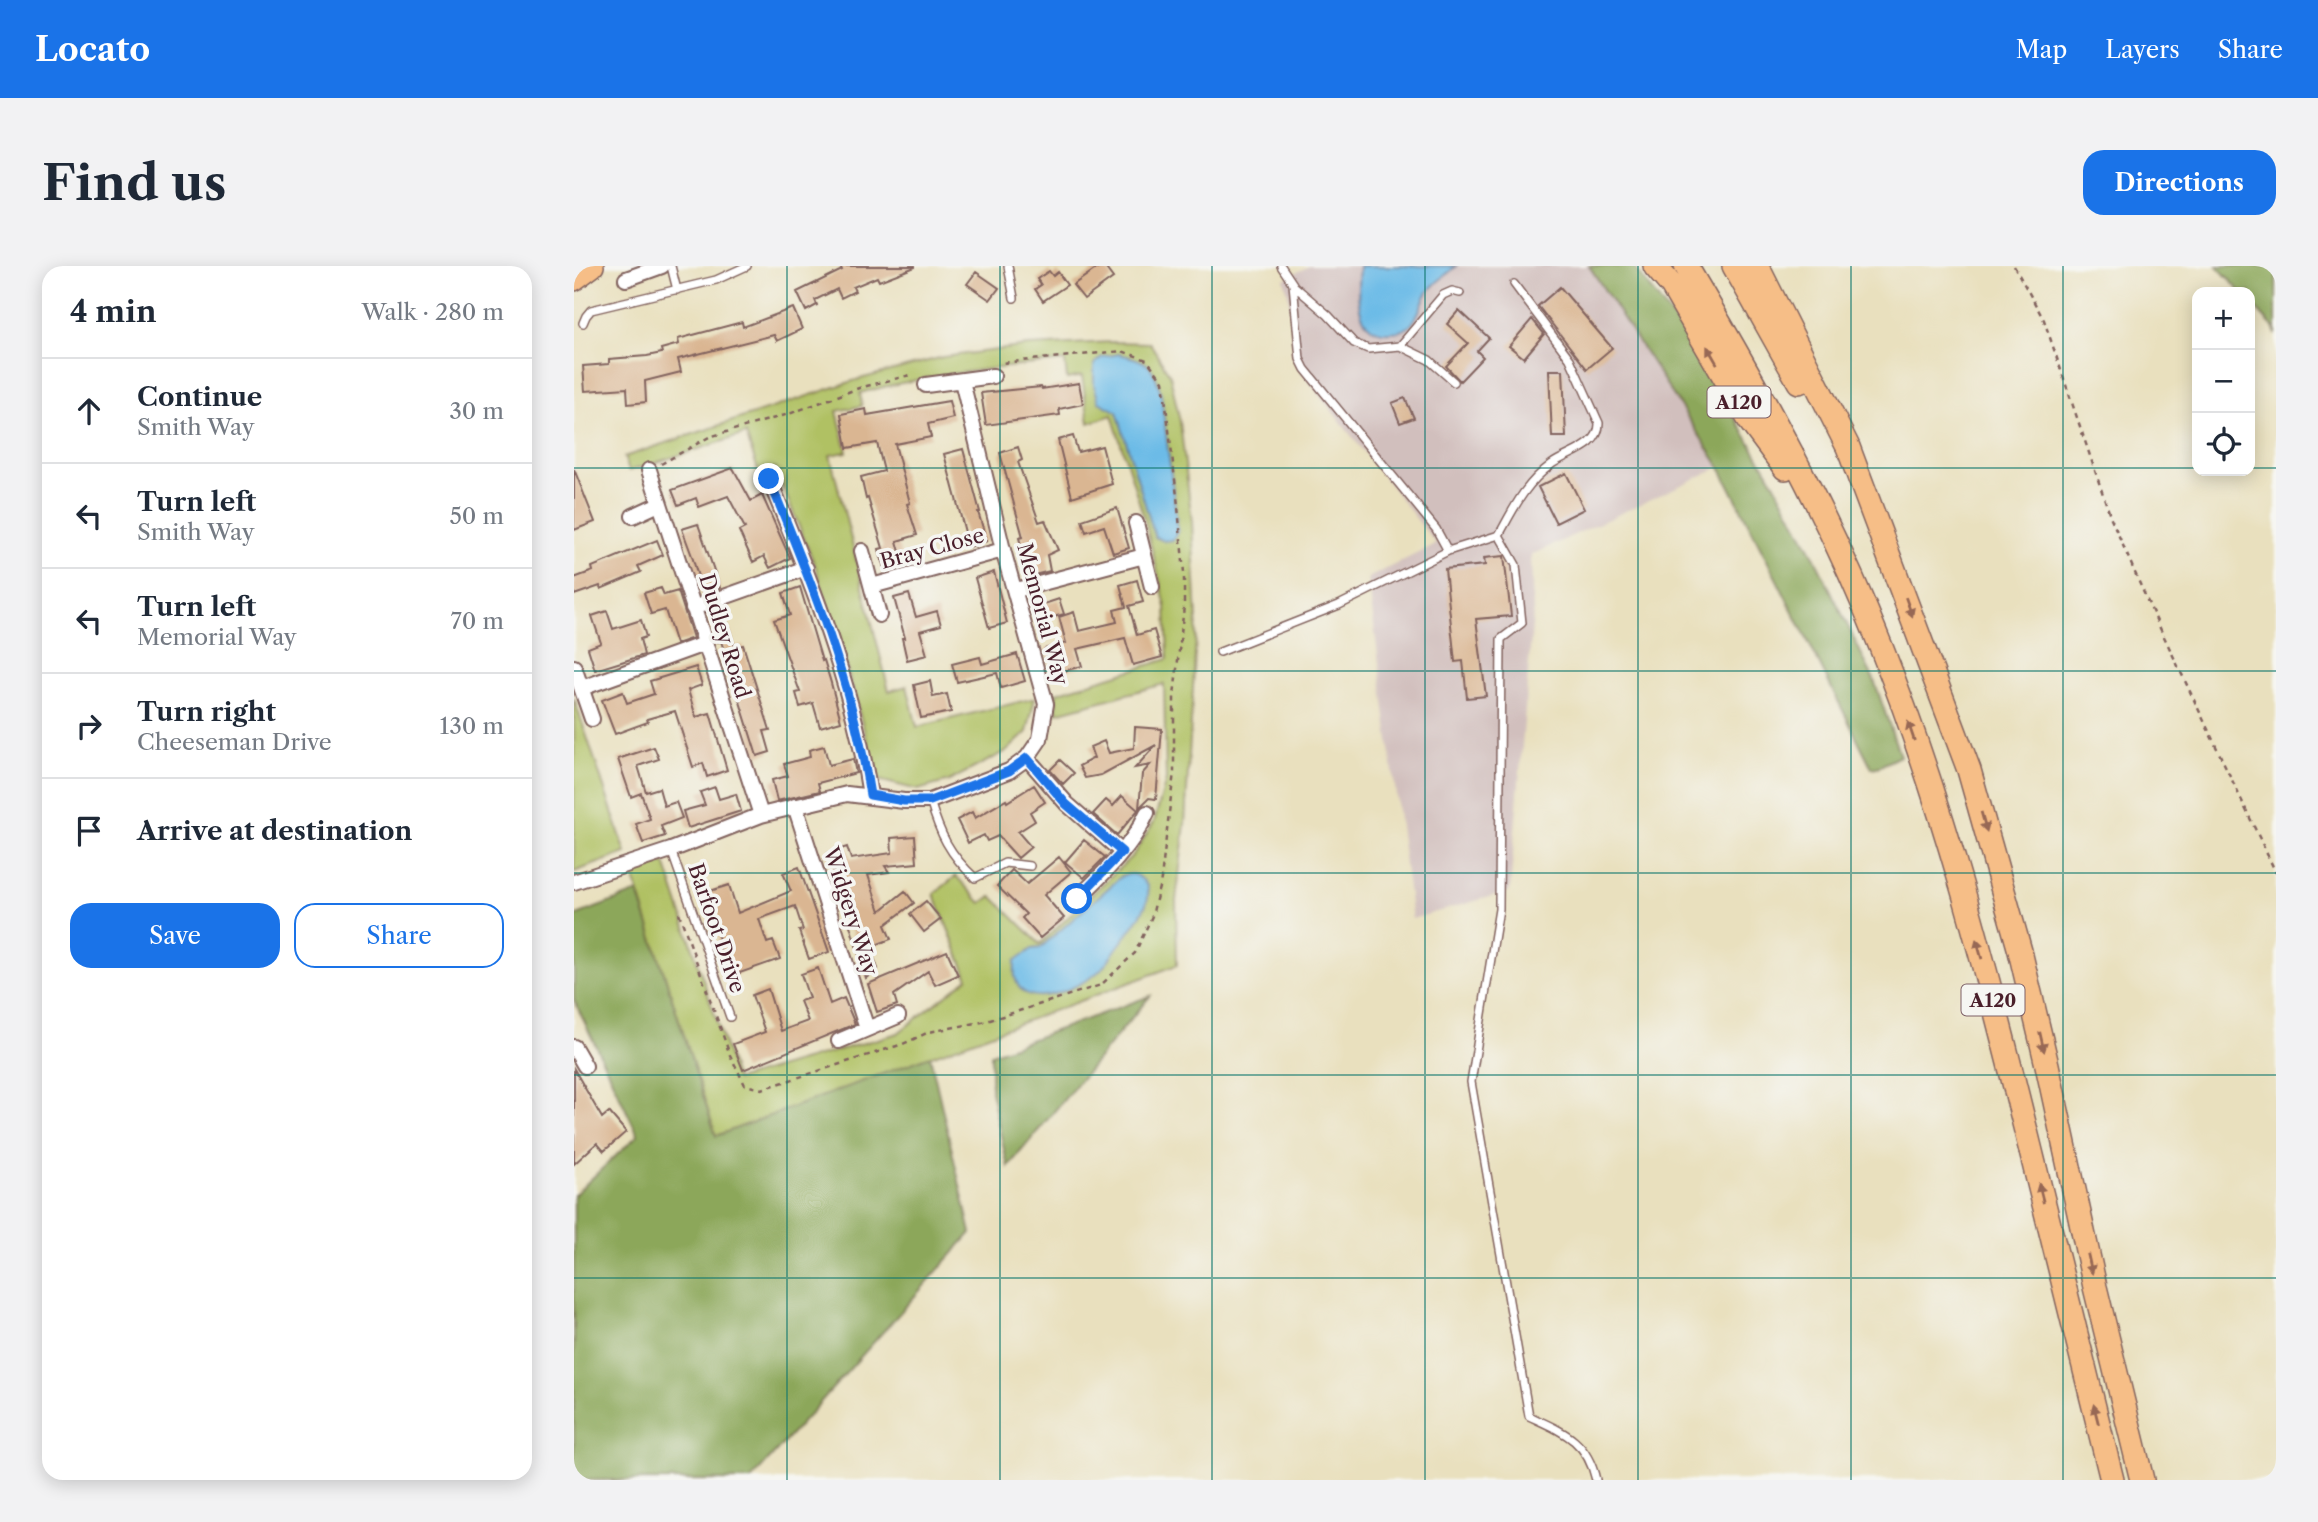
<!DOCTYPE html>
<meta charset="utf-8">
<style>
body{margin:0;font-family:"Libre Caslon Text",serif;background:#f2f2f3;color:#1f2937}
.controls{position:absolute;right:21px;top:21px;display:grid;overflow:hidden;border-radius:14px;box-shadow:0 4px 18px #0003}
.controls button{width:63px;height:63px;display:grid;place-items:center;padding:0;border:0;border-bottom:2px solid #e0e1e3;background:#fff;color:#1f2937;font:35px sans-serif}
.stop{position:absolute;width:21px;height:21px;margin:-16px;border:5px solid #1a73e8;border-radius:50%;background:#fff}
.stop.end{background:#1a73e8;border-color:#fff;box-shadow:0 2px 7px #0008}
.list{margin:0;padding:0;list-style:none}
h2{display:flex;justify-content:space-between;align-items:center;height:91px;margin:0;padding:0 28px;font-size:30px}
h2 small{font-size:23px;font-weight:400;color:#747a83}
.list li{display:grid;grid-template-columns:46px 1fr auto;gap:21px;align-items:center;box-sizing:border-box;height:105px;padding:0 28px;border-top:2px solid #e0e1e3}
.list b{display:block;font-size:26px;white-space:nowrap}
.list p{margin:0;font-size:23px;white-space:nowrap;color:#747a83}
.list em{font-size:23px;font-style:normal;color:#747a83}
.actions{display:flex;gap:14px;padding:21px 28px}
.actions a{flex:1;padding:16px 0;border:2px solid #1a73e8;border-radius:21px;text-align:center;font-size:24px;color:#1a73e8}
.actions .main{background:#1a73e8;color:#fff}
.icon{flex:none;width:38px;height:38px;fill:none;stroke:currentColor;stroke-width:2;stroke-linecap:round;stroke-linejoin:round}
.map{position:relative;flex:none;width:1702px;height:1214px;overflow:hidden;border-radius:21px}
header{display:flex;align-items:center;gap:42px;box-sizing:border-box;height:98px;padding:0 35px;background:#1a73e8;color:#fff}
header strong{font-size:33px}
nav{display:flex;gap:38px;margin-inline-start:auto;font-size:24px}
.intro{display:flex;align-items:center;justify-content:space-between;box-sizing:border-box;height:168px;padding:0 42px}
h1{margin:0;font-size:49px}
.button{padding:18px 32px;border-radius:21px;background:#1a73e8;color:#fff;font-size:24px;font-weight:700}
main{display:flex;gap:42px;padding:0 42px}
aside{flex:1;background:#fff;border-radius:21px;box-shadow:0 4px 18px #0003}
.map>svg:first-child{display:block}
.industrial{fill:#d1bfbd}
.green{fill:#b0c164;stroke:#7d7048;stroke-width:2}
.forest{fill:#8ca75a;stroke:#6b6342;stroke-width:2}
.water{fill:#6cbbe7;stroke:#5b6d89;stroke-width:2}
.building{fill:#dab692}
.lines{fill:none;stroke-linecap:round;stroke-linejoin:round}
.service-casing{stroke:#82635e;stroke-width:10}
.minor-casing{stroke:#82635e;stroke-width:18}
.primary-casing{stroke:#82635e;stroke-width:24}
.trunk-casing{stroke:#82635e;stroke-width:26}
.path{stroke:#82635e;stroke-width:2.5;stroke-dasharray:5 5;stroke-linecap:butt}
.service{stroke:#fff;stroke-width:7}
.minor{stroke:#fff;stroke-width:14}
.primary{stroke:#f6be87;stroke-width:21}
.trunk{stroke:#f6be87;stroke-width:23}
.oneway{fill:#976754}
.route{stroke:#1a73e8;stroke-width:9}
.grid{fill:none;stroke:#0f766e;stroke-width:2;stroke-opacity:0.55}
.labels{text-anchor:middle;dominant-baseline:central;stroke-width:7;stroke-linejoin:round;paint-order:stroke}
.shield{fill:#f6f6f2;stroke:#7e6067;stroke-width:2}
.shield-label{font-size:19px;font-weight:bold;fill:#4a1f2b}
.street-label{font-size:21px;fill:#4a1f2b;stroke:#f6f6f2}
</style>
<header>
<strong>Locato</strong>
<nav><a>Map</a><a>Layers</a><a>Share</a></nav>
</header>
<div class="intro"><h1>Find us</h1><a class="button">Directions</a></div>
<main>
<aside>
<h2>4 min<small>Walk · 280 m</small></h2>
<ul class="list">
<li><svg class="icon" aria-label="ahead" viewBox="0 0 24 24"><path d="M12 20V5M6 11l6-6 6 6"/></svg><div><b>Continue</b><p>Smith Way</p></div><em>30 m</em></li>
<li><svg class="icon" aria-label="left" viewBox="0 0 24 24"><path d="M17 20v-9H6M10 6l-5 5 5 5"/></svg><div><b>Turn left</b><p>Smith Way</p></div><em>50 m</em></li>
<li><svg class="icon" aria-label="left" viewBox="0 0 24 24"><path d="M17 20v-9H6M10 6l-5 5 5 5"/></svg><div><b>Turn left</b><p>Memorial Way</p></div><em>70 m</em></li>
<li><svg class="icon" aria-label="right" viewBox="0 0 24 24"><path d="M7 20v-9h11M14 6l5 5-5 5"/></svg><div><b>Turn right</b><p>Cheeseman Drive</p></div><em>130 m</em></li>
<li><svg class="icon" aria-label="arrive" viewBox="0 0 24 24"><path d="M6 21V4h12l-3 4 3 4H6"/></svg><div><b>Arrive at destination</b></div></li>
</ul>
<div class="actions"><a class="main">Save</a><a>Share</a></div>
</aside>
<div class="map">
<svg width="1702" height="1214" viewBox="0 0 1702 1214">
<rect width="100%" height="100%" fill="#f6f6f2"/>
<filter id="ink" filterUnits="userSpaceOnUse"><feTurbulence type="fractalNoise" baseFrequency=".0143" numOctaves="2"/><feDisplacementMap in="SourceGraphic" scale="14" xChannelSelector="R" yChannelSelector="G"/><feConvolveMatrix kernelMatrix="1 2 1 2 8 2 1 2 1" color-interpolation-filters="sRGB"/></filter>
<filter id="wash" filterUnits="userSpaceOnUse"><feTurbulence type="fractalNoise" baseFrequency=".00686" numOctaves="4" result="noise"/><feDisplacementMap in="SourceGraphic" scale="28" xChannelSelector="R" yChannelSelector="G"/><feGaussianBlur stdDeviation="1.57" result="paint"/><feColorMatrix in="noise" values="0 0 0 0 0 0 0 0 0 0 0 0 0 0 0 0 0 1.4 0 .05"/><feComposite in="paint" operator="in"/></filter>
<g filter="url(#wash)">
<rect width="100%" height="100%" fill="#e9e0be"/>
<path class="industrial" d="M735,0H1015L1146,201L957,289L959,347L936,625L838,653L794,312L862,278L726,104L721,95L715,32L710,13Z"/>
<path class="green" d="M538,76L576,77L596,109L606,156L618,256L623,353L611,558L602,635L603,699L142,870L58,606L91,597L162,814L324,767L394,712L360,628L382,610L407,637L418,630L466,678L559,589L580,556L592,514L590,418L483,447L482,427L594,393L592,341L571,255L538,149L515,157L508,110L493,113L491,95C422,102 354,108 286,127L288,140L263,145L273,186L256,189L315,425L333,420L343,461L461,432L453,466L433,485L375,515L344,524L304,514L263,367L241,299L201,202L186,210L172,168L55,205L50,191L282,114L369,91L454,80Z
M0,432L52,587L0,606Z"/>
<path class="forest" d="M1015,0H1059L1110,67L1195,208L1238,286L1300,414L1326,490L1306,500L1298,502L1146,201Z
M1643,0H1702V69L1700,62L1676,36V26H1667Z
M64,626L142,870L356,790L397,967L177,1214H0V929L64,869L0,734V650Z
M576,730L434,901L417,825V788Z"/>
<path class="water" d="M785,0H882C873,9 861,16 854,26C847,37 845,51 836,60C830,65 824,66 816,66C780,69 783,26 785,0Z
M545,88C574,94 580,99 587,128L604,264L599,274L590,275L581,271L543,146L525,136L520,119V98L528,91Z
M559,608C594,622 560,659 546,678C539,687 532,700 523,707C505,721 449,749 441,711C440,706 441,700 441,695L458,683L466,682L549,609Z"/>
<g id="blocks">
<path class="building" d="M266,0H341V1L305,15L303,11L279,21L281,25L267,32L263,23L241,34L243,39L232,45L223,26L268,4Z
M526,0H530L539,12L510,33L499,19Z
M475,5L479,10L484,6L493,19L469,35L461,23L467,19L463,13Z
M402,6L425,22L416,34L393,18Z
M986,21L1038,82L1013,103L964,40Z
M219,42L228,63L203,75L200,69L104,93L107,106L71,115L72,136L54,138L53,122L11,125L9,100L35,98V93L73,90L88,87L87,83L105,78L104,73L168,56L169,61Z
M885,44L915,72L903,85L909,91L886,115L872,100L894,77L873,58Z
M958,53L970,68L950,92L935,80Z
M975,104H989L992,171H978Z
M505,117L509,138L485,143L486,149L412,159L407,127L467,121L468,123Z
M831,132L840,152L826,157L818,137Z
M375,135L379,152L354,158L357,171L321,178L336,237L333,238L343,269L323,275L329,297L310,302L305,283L309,282L294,232L292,233L287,211L310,205L303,177L273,182L267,148L292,143L293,149Z
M499,170L504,186L528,180L538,218L498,231L484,174Z
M444,181L448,194L444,196L465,256L471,254L484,284L473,289L476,305L456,310L445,272L449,271L426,187Z
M389,183L406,246H404L413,275L395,281L370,188Z
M159,202L177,235L188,229L216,292L196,302L190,290L179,296L165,265L171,262L154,230L125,241L122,232L104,239L98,224Z
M0,203L21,256L0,264Z
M992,207L1010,243L982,257L964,221Z
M543,242L555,282L539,287L530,260L512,266L508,254Z
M124,258L146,322L129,328L118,290L108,263Z
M83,274L89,289L64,300L67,306L27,323L26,320L0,329V312L19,305L18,301Z
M930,290L937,350L902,353L912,430L893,432L889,395L881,396L871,303L911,299L910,292Z
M420,306L433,357L415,362L401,312Z
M563,314L569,336L555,340L563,369L580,364L588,391L559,399L551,372L503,383L508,400L479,408L471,383L492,377L485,351L500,346L505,365L543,356L540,344L552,341L546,319Z
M226,321L248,395L250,394L257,417L267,455L246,461L239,437L226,441L222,427L226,426L200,354L216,349L209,327Z
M87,322L90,329L104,325L119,372L102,378L91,344L77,348L70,327Z
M335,328L342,351L363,345L367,359L346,365L353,389L333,394L328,372H331L320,332Z
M485,333L490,348L469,354L464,340Z
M149,342L161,381L169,379L196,464L190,465L196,486L183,490L147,375L144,376L135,347Z
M33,345L39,363L67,354L72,371L66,373L70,389L21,404L14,382L27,377L18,350Z
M443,388L451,415L427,422L423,407L383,416L378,398L406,391L408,398Z
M122,401L128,419L114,424L122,451L136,447L153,504L133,511L129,497L119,501L101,445L73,453L74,456L41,468L28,434L49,426L53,437L80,428L76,415Z
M356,415L359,431L373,428L377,446L347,452L340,419Z
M561,461L588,463L582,533L575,532L565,542L568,508L576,499L561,502L582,479L527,509L511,512L505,500L520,492L516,481L530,475L535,487L560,482Z
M250,480L255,499L279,493L282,507L244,517L246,525L203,535L198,514L214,510L210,498L236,491L235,484Z
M80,481L85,493L64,500L72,526L85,522L90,540L102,536L108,552L87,560L91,570L69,577L62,558L76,553L67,527L57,531L44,493Z
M486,494L500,507L489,518L476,504Z
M460,519L471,536L456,546L461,555L444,566L457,581L444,592L424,570L413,575L410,569L394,577L383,554L398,546L401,552L432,534L433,536Z
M141,521L145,533L162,528L167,545L114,562L109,545L131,539L126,526Z
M548,530L564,544L543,569L519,548L532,534L539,540Z
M341,570L343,597L311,600L315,606L294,609L306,645L331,625L340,637L311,659L317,673L296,681L304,703L292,712L254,587L273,581L277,593L318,587L317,572Z
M510,574L531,591L510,612L491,596Z
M485,591L497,606L470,629L490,652L466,672L448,652L452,648L423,620L438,604L453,618Z
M225,601L255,686L235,693L225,665L229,664L221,640L185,653L193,677L199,675L206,693L157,710L143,675L145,674L133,626L155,619L164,647L217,625L209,607Z
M352,635L367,653L350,666L336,648Z
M373,685L384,709L361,719L354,705L320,729L323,739L303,746L294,718Z
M244,702L256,738L270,732L281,758L169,804L159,778L191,766L178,729L194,723L207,765L234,755L226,735L235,732L227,708Z
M0,803L28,852L35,846L52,866L30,885L23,877L0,898Z"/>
</g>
</g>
<g filter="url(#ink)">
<use href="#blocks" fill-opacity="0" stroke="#82635e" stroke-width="2"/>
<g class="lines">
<defs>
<path id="service" d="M97,0L103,24
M434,0L440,32
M707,0L719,18L726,93L731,103L862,263L874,285
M719,19L754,49L780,77L794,83L826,80L855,94L880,116
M9,57L12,50L17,44L142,14L173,0
M826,80L869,29L878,25L886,27
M925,269C941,240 951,218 978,198C995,186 1026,181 1025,157L996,93L940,18
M646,386L765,339L874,285L925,269L942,299L948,357L927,373L925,643L897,816L955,1150C989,1166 1013,1174 1022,1214
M356,535C366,568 375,588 401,612L431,597L456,600
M97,584L156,751"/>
<path id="minor" d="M52,13L88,0
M352,119L419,110
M75,204L187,549
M195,213C237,315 279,419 296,529
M59,250L85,238
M562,257L578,321
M288,285L305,349
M298,320L429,284
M442,324L570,290
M119,342L232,302
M0,401L18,453
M8,422L130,378
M453,492L493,538L548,586
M221,540L293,763
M0,616L97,584L187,549L273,528L330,535H356L435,505L453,492L466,473L472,438L429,284L388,115
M503,633C529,608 558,581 573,547
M265,775L324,750
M0,781L11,800"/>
<path id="primary" d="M0,14L19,0"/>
<path id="trunk" d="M1081,0L1098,20L1176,155L1211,202
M1112,0C1185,123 1255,249 1307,381C1369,537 1411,699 1451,861C1480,978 1509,1096 1538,1214
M1160,0L1225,116
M1183,0L1274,181L1395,504L1446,685L1473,799L1521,1021L1568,1214"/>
</defs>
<use href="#service" class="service-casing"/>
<use href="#minor" class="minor-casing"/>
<use href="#primary" class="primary-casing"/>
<use href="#trunk" class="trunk-casing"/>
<path class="path" d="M1440,0L1470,54L1537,252L1576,341L1702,607
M87,198L135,171L215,148L285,122L340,108
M105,647L156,789L171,819L188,823L329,778L355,766L413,755L527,719L561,687L578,650L587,613L600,506V430L610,340V307L603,230L589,115L573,94L548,85L426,97"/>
<use href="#service" class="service"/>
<use href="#minor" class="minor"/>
<use href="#primary" class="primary"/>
<use href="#trunk" class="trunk"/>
</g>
<defs><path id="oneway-solid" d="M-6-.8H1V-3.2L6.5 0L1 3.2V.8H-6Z" transform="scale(1.75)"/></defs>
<g class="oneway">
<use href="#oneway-solid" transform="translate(1138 89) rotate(-120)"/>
<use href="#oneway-solid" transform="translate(1335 341) rotate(70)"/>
<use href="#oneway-solid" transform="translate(1337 465) rotate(-109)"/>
<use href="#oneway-solid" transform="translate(1410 556) rotate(74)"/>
<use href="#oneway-solid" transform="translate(1405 683) rotate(-106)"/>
<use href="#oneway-solid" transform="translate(1468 776) rotate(77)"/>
<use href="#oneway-solid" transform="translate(1467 927) rotate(-104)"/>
<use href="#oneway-solid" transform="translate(1516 998) rotate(77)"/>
<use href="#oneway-solid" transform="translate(1522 1148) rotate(-104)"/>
</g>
</g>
<g class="lines" filter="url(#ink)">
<path class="route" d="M195,213C237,315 279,419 296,529L330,535H356L435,505L453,492L492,538L548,586L503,633"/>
</g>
<path class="grid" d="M213,0V1214M426,0V1214M638,0V1214M851,0V1214M1064,0V1214M1277,0V1214M1489,0V1214M0,202H1623M1676,202H1702M0,405H1702M0,607H1702M0,809H1702M0,1012H1702"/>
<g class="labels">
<g class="shield">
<rect x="1133.5" y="120.5" width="63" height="31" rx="5"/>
<rect x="1387.5" y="718.5" width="63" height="31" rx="5"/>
</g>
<g class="shield-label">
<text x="1165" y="136">A120</text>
<text x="1419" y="734">A120</text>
</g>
<g class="street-label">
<text transform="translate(358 282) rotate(-15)">Bray Close</text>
<text transform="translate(469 348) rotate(75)">Memorial Way</text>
<text transform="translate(151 370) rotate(73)">Dudley Road</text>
<text transform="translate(277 645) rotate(72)">Widgery Way</text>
<text transform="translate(143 662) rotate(71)">Barfoot Drive</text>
</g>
</g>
</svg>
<div class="controls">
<button>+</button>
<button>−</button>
<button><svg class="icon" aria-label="locate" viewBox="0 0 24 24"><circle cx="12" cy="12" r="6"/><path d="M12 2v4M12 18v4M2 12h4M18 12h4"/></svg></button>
</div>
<div class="stop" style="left:503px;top:633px"></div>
<div class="stop end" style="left:195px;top:213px"></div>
</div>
</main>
